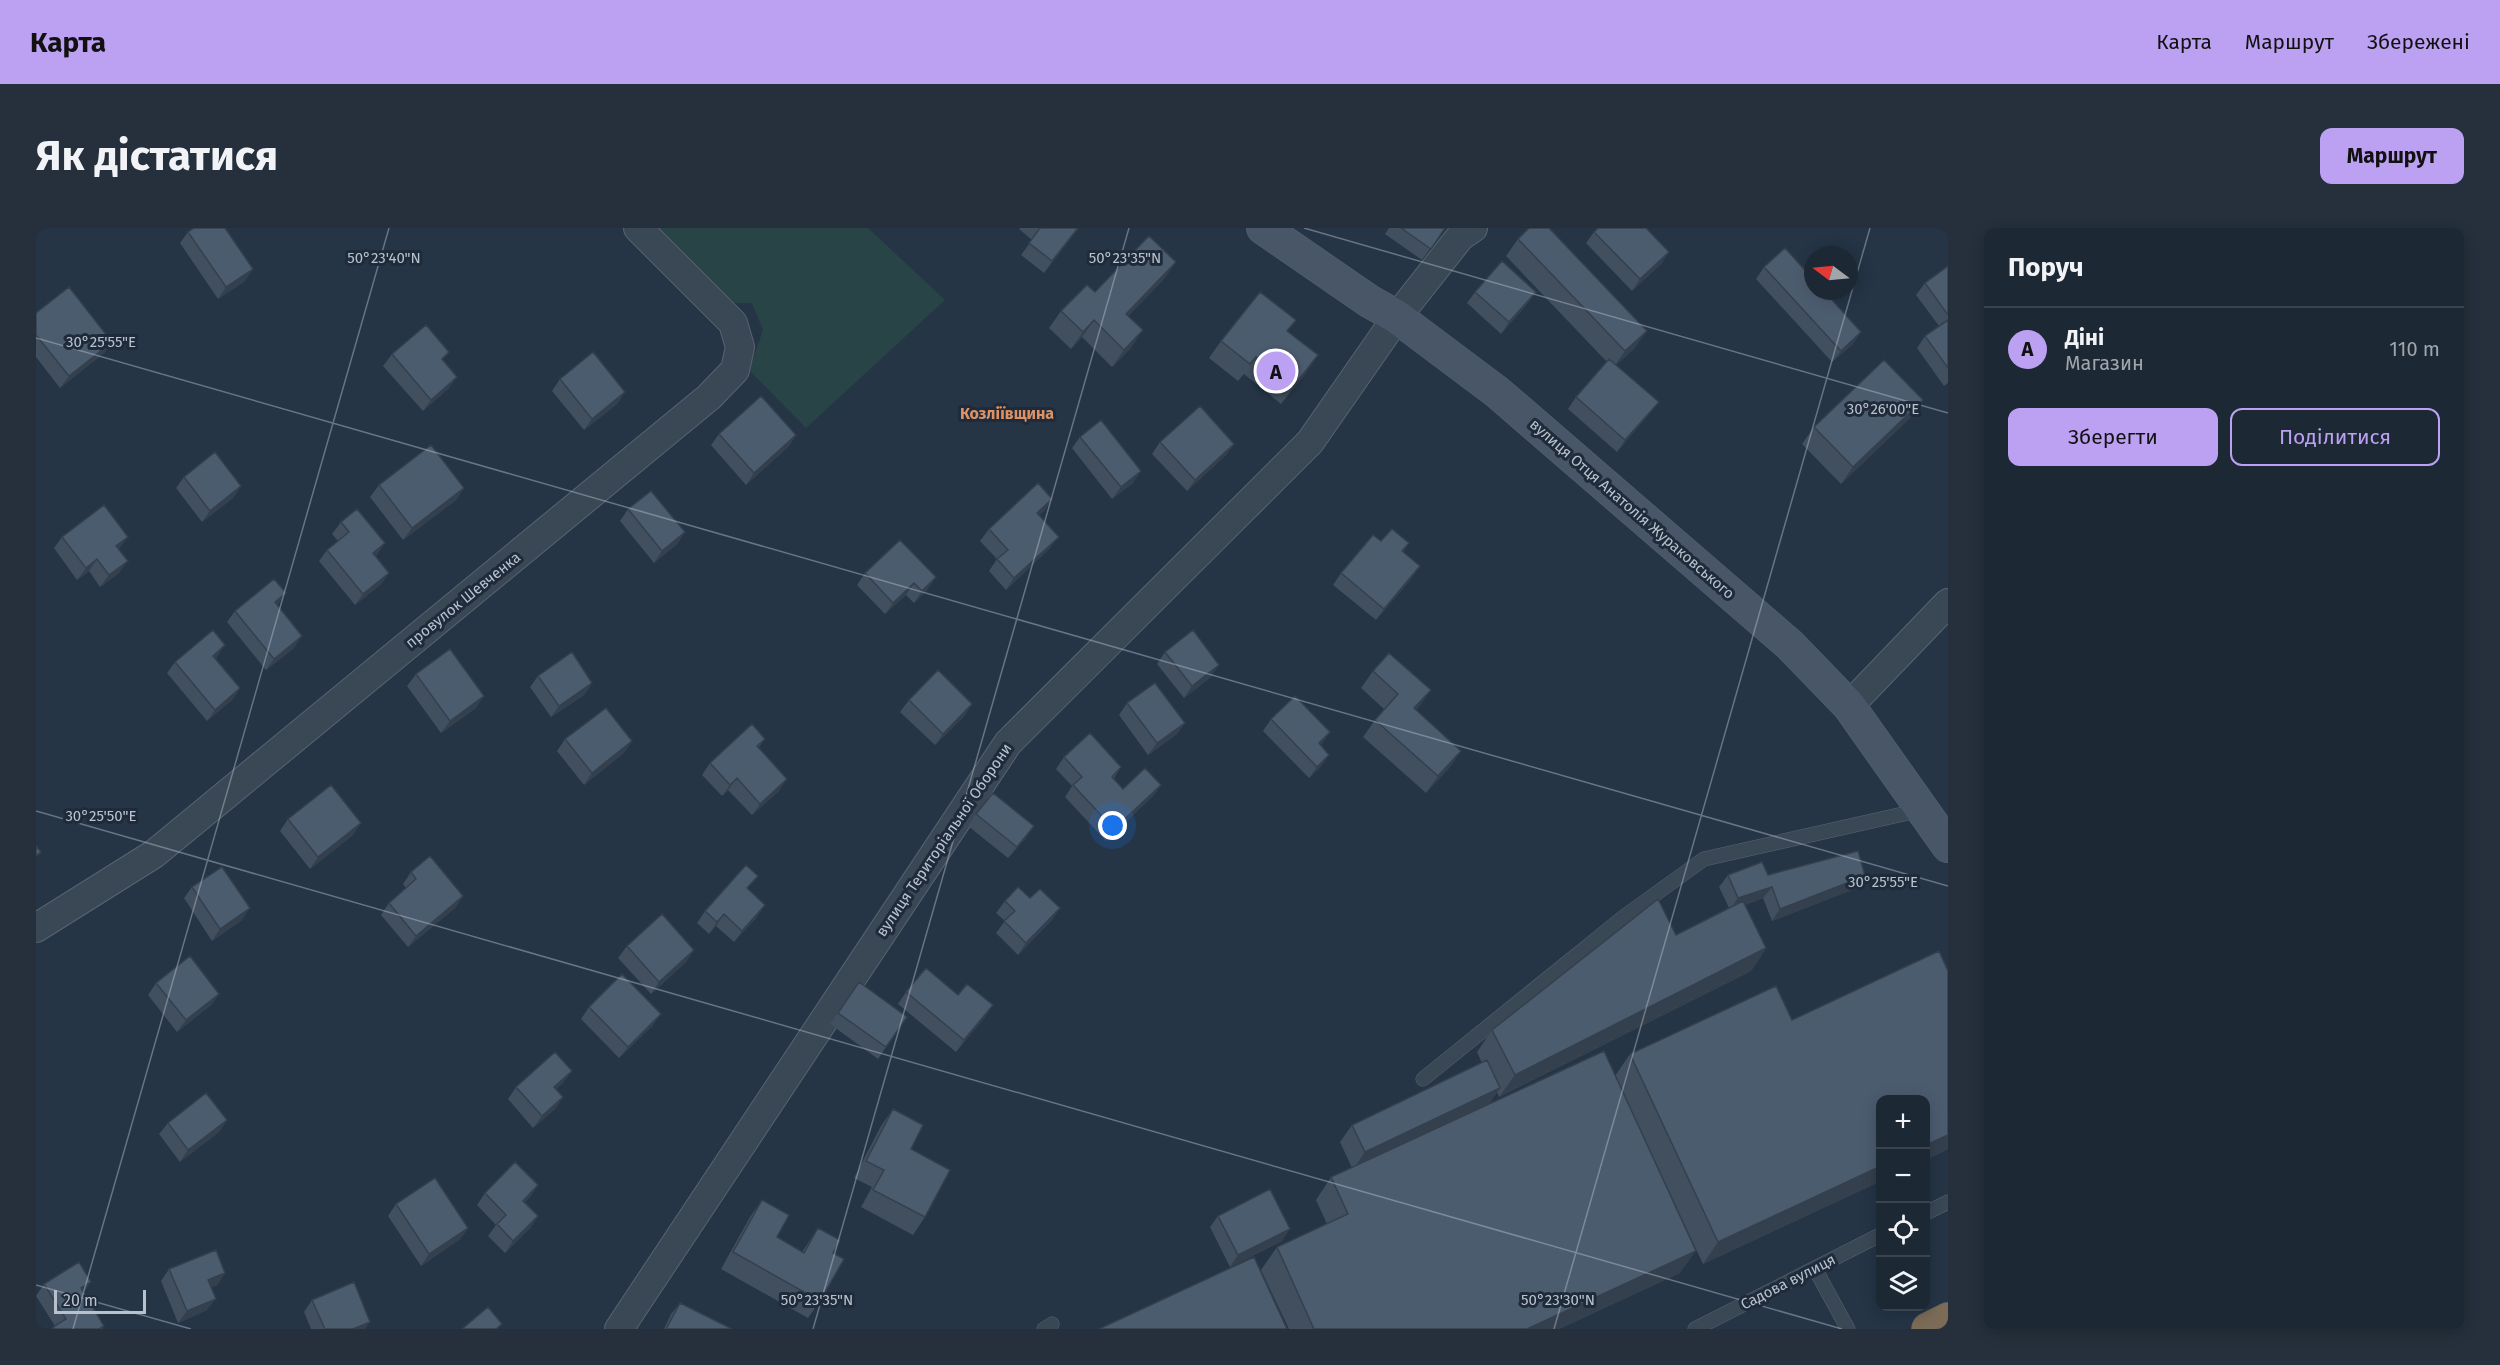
<!DOCTYPE html>
<html lang="uk">
<meta charset="utf-8">
<style>
body{margin:0;font-family:"Fira Sans",sans-serif;background:#25303c;color:#f1f3f6}
.controls{position:absolute;right:18px;bottom:18px;display:grid;overflow:hidden;border-radius:12px;box-shadow:0 3px 15px #0003}
.controls button{width:54px;height:54px;display:grid;place-items:center;padding:0;border:0;border-bottom:2px solid #3a444f;background:#1c2834;color:#f1f3f6;font:30px sans-serif}
.compass{position:absolute;left:1768px;top:18px;width:54px;height:54px;border-radius:50%;background:#1c2834;box-shadow:0 3px 15px #0003;rotate:286deg}
.scale{position:absolute;left:18px;bottom:15px;width:92px;box-sizing:border-box;padding-left:6px;border:3px solid #b8c2ce;border-top:0;font-size:16px;line-height:21px;white-space:nowrap;color:#b8c2ce;-webkit-text-stroke:4px #1f2b3a;paint-order:stroke}
.you{position:absolute;left:1077px;top:598px;width:21px;height:21px;margin:-15px;border:4px solid #fff;border-radius:50%;background:#1a73e8;box-shadow:0 0 0 9px #1a73e833}
.badge{display:grid;place-items:center;width:39px;height:39px;border-radius:50%;background:#bca0f2;color:#111;font-size:20px;font-weight:700}
.pin{position:absolute;translate:-50% -50%;border:3px solid #fff;box-shadow:0 2px 6px #0006}
.list{margin:0;padding:0;list-style:none}
h2{display:flex;justify-content:space-between;align-items:center;height:78px;margin:0;padding:0 24px;font-size:26px}
h2 small{font-size:20px;font-weight:400;color:#a0a6ac}
.list li{display:grid;grid-template-columns:39px 1fr auto;gap:18px;align-items:center;box-sizing:border-box;height:84px;padding:0 24px;border-top:2px solid #3a444f}
.list b{display:block;font-size:22px;white-space:nowrap}
.list p{margin:0;font-size:20px;white-space:nowrap;color:#a0a6ac}
.list em{font-size:20px;font-style:normal;color:#a0a6ac}
.actions{display:flex;gap:12px;padding:18px 24px}
.actions a{flex:1;padding:14px 0;border:2px solid #bca0f2;border-radius:12px;text-align:center;font-size:21px;color:#bca0f2}
.actions .main{background:#bca0f2;color:#111}
.icon{flex:none;width:33px;height:33px;fill:none;stroke:currentColor;stroke-width:2;stroke-linecap:round;stroke-linejoin:round}
.map{position:relative;flex:none;width:1912px;height:1101px;overflow:hidden;border-radius:12px}
header{display:flex;align-items:center;gap:36px;box-sizing:border-box;height:84px;padding:0 30px;background:#bca0f2;color:#111}
header strong{font-size:28px}
nav{display:flex;gap:33px;margin-inline-start:auto;font-size:21px}
.intro{display:flex;align-items:center;justify-content:space-between;box-sizing:border-box;height:144px;padding:0 36px}
h1{margin:0;font-size:42px}
.button{padding:15px 27px;border-radius:12px;background:#bca0f2;color:#111;font-size:21px;font-weight:700}
main{display:flex;gap:36px;padding:0 36px}
aside{flex:1;background:#1c2834;border-radius:12px;box-shadow:0 3px 15px #0003}
.map>svg:first-child{display:block}
.green{fill:#284446}
.lines{fill:none;stroke-linecap:round;stroke-linejoin:round}
.lane-casing{stroke:#596472;stroke-width:15}
.street-casing{stroke:#596472;stroke-width:30}
.secondary-casing{stroke:#596472;stroke-width:34}
.highway-casing{stroke:#45515f;stroke-width:34}
.lane{stroke:#3a4755;stroke-width:14}
.street{stroke:#3a4755;stroke-width:28}
.secondary{stroke:#485668;stroke-width:33}
.highway{stroke:#7b6b57;stroke-width:33}
.wall{fill:#414f5f}
.shaded-wall{fill:#35404e}
.building{fill:#4c5c6f;stroke:#35404e;stroke-width:1.5}
.ticks{fill:none;stroke:#b8c2ce;stroke-width:1.5;stroke-opacity:0.45}
.labels{text-anchor:middle;dominant-baseline:central;stroke-width:6;stroke-linejoin:round;paint-order:stroke}
.street-label{font-size:15px;fill:#b8c2ce;stroke:#1f2b3a}
.neighbourhood-label{font-size:16px;font-weight:bold;fill:#de9263;stroke:#1f2b3a}
.ticks-label{font-size:15px;text-anchor:middle;fill:#b8c2ce;stroke:#1f2b3a;stroke-width:6;stroke-linejoin:round;paint-order:stroke}
</style>
<header>
<strong>Карта</strong>
<nav><a>Карта</a><a>Маршрут</a><a>Збережені</a></nav>
</header>
<div class="intro"><h1>Як дістатися</h1><a class="button">Маршрут</a></div>
<main>
<div class="map">
<svg width="1912" height="1101" viewBox="0 0 1912 1101">
<rect width="100%" height="100%" fill="#253546"/>
<path class="green" d="M617,0H832L909,72L770,200L713,142L727,102L716,75H694Z"/>
<g class="lines">
<defs>
<path id="lane" d="M1387,851L1589,688L1668,631L1885,582
M1890,985L1912,974
M1779,1041L1812,1101
M1008,1101L1016,1096
M1659,1101L1844,1007"/>
<path id="street" d="M1813,478L1912,375
M0,700L118,626L673,169L699,142L704,119L697,95L602,0
M583,1101L972,515L1274,214L1361,89L1424,9L1437,0"/>
<path id="secondary" d="M1227,0L1333,73L1361,89L1461,164L1754,417L1813,478L1912,618"/>
<path id="highway" d="M1892,1101L1912,1091"/>
</defs>
<use href="#lane" class="lane-casing"/>
<use href="#street" class="street-casing"/>
<use href="#secondary" class="secondary-casing"/>
<use href="#highway" class="highway-casing"/>
<use href="#lane" class="lane"/>
<use href="#street" class="street"/>
<use href="#secondary" class="secondary"/>
<use href="#highway" class="highway"/>
</g>
<path class="wall" d="M984,0H1043L1008,45L985,27L996,12L983,1Z
M1353,0H1409L1386,32L1349,6Z
M152,4L209,53L182,71L144,15Z
M1558,4L1633,24L1625,36L1596,63L1550,15Z
M1482,11L1599,120L1580,137L1614,185L1581,224L1532,181L1540,169L1571,134L1470,28Z
M1140,34L1128,51L1092,88L1095,120L1076,139L1046,109L1035,121L1013,100L1025,83L1059,64Z
M1912,38V155L1908,158L1881,120L1889,108L1903,98L1880,67L1889,55Z
M1728,39L1817,116L1796,134L1720,51Z
M1439,64H1500L1492,75L1465,106L1431,75Z
M0,85L76,114L68,125L24,160L0,129Z
M1252,103L1270,145L1245,176L1208,146L1202,153L1173,130L1185,113Z
M356,126L407,133L413,160L387,183L347,138Z
M524,151L589,164L581,176L548,202L516,163Z
M1875,189L1805,256L1766,216L1778,199Z
M683,206L760,207L752,219L710,257L675,217Z
M1044,209L1097,255L1076,271L1036,220Z
M1124,214L1198,216L1190,227L1151,263L1116,226Z
M148,249L205,258L197,270L166,294L140,260Z
M343,257L428,260L420,272L367,312L334,269Z
M1016,271L1008,283L1003,287L1014,320L970,362L953,343L961,331L944,313L953,301Z
M592,281L649,304L641,316L618,335L584,293Z
M305,294L341,327L339,328L353,345L344,357L319,377L283,333L291,322L302,313L296,306Z
M26,309L83,321V345L64,359L53,343L41,352L18,320Z
M864,312L892,361L878,375L870,367L849,386L821,357L829,345Z
M1345,313L1373,315L1367,324L1376,350L1340,392L1297,357L1305,345Z
M242,377L258,420L230,442L191,394L199,383Z
M1129,424L1175,449L1148,470L1121,436Z
M181,429L180,431L204,460L196,472L171,493L131,445L139,434Z
M1337,443L1395,462L1380,482L1425,523L1413,540L1390,565L1327,509L1339,492L1348,481L1325,460Z
M380,446L440,480L405,505L371,458Z
M502,448L556,455L548,467L515,489L494,459Z
M873,472L936,476L928,488L899,517L864,484Z
M1091,475L1149,495L1141,506L1112,527L1083,487Z
M1235,491L1284,517L1293,527L1285,538L1273,550L1227,503Z
M529,511L596,513L588,525L548,557L521,523Z
M729,511L722,520L743,563L716,587L692,562L686,568L666,547L674,535Z
M1028,529L1085,539L1078,550L1087,561L1125,557L1117,568L1070,613L1029,569L1036,558L1020,541Z
M940,586L990,610L972,630L932,598Z
M252,591L317,607L274,641L244,603Z
M375,644L427,668L419,680L372,719L345,687L353,675L370,660L367,656Z
M1692,647H1732L1821,660L1736,693L1727,670L1709,677L1730,720L1715,743L1463,869L1461,864L1453,876L1579,848L1594,826L1756,792L1912,743V921L1890,932L1845,872V953L1667,1036L1614,923L1644,1045L1523,1101H1253L1225,1042L1241,1019L1291,996L1280,972L1295,949L1316,940L1304,914L1316,897L1446,835L1441,824L1456,802L1693,680L1683,659Z
M156,659L206,692L176,713L148,670Z
M994,670L1024,680L1016,692L982,727L960,705L969,693L960,685L969,673Z
M669,683L721,689L698,714L680,698L673,706L661,695Z
M591,718L658,722L650,734L615,766L582,730Z
M823,754L871,789L842,831L794,796Z
M120,755L183,766L175,777L141,804L112,767Z
M870,764L922,767L957,777L949,789L920,824L862,776Z
M553,779L617,797L583,830L545,791Z
M527,855L520,861L527,869L519,881L497,900L472,871L480,859Z
M857,881L889,989L877,1007L825,979L836,959L818,950L845,898Z
M191,892L183,904L144,934L123,906L132,895Z
M502,957L494,969L489,974L502,988L494,1000L469,1025L452,1008L460,997L441,977L449,965Z
M726,972L741,1009L766,1024L782,1000L797,1025L784,1073L772,1090L685,1041L714,989Z
M360,976L432,1000L424,1011L385,1038L352,988Z
M1182,988L1246,1013L1194,1039L1174,999Z
M133,1041L189,1045L181,1057L175,1059L171,1082L142,1095L125,1053Z
M8,1056L47,1065L68,1098L66,1101H16L19,1098L0,1068Z
M276,1072L329,1101H275L268,1084Z
M644,1075L696,1101H628L635,1086Z"/>
<path class="shaded-wall" d="M1042,0H1043L1008,45L1016,33Z
M1633,24L1625,36L1596,63L1604,51Z
M1140,34L1128,51L1078,103L1090,86Z
M217,41L209,53L182,71L190,59Z
M1500,64L1492,75L1465,106L1473,94Z
M1058,92L1046,109L1035,121L1047,104Z
M1107,102L1095,120L1076,139L1088,122Z
M1611,103L1599,120L1577,140L1589,123Z
M1825,104L1817,116L1796,134L1805,123Z
M76,114L68,125L24,160L33,148Z
M1282,127L1270,145L1245,176L1257,159Z
M421,149L413,160L387,183L395,172Z
M589,164L581,176L548,202L556,191Z
M1887,172L1875,189L1805,256L1817,239Z
M1623,174L1614,185L1581,224L1589,212Z
M760,207L752,219L710,257L718,245Z
M1198,216L1190,227L1151,263L1159,252Z
M1105,243L1097,255L1076,271L1085,259Z
M205,258L197,270L166,294L174,283Z
M428,260L420,272L367,312L376,300Z
M1016,271L1008,283L993,297L1001,285Z
M649,304L641,316L618,335L626,323Z
M92,309L83,321L72,330L80,318Z
M1023,309L1014,320L970,362L978,350Z
M349,315L341,327L329,337L337,325Z
M61,331L53,343L41,352L50,340Z
M92,333L83,345L64,359L73,347Z
M1384,338L1376,350L1340,392L1348,381Z
M353,345L344,357L319,377L327,366Z
M900,349L892,361L878,375L886,363Z
M878,355L870,367L849,386L857,375Z
M250,365L242,377L231,386L239,374Z
M266,408L258,420L230,442L238,431Z
M189,417L181,429L169,440L177,428Z
M1183,437L1175,449L1148,470L1156,458Z
M556,455L548,467L515,489L523,478Z
M204,460L196,472L171,493L179,482Z
M1395,462L1383,479L1366,498L1378,480Z
M448,468L440,480L405,505L414,493Z
M936,476L928,488L899,517L907,506Z
M1149,495L1141,506L1112,527L1121,515Z
M1294,504L1286,516L1274,527L1283,515Z
M596,513L588,525L548,557L556,545Z
M1425,523L1413,540L1390,565L1402,548Z
M1293,527L1285,538L1273,550L1281,539Z
M701,550L692,562L686,568L694,557Z
M751,551L743,563L716,587L724,576Z
M1125,557L1117,568L1070,613L1078,601Z
M325,595L317,607L274,641L282,629Z
M998,598L990,610L972,630L981,619Z
M1829,648L1821,660L1736,693L1744,681Z
M1736,659L1727,670L1694,682L1702,670Z
M427,668L419,680L372,719L380,708Z
M729,677L721,689L698,714L706,703Z
M214,680L206,692L176,713L184,701Z
M1024,680L1016,692L982,727L990,715Z
M688,686L680,698L673,706L681,694Z
M1730,720L1715,743L1463,869L1479,847Z
M658,722L650,734L615,766L623,754Z
M183,766L175,777L141,804L150,792Z
M957,777L949,789L920,824L928,812Z
M625,786L617,797L583,830L592,819Z
M536,843L527,855L509,871L518,859Z
M1464,860L1452,877L1317,942L1329,924Z
M527,869L519,881L497,900L506,888Z
M191,892L183,904L144,934L152,922Z
M1912,907V921L1890,932V917Z
M1845,938V953L1667,1036L1682,1014Z
M502,957L494,969L479,985L487,973Z
M502,988L494,1000L469,1025L477,1013Z
M432,1000L424,1011L385,1038L393,1026Z
M1254,1001L1246,1013L1194,1039L1202,1027Z
M1660,1023L1644,1045L1523,1101H1491Z
M189,1045L181,1057L163,1064L172,1052Z
M55,1054L47,1065L45,1060Z
M180,1071L171,1082L142,1095L151,1083Z
M334,1094L329,1101H317Z"/>
<path class="building" d="M158,0H189L217,41L190,59L152,4Z
M1004,0H1042L1016,33L993,15Z
M1365,0H1409L1395,21Z
M1493,0H1513L1611,103L1589,123L1482,11Z
M1562,0H1610L1633,24L1604,51L1558,4Z
M1113,8L1140,34L1090,86L1107,102L1088,122L1058,92L1047,104L1025,83L1051,57L1059,64Z
M1749,20L1777,51V63H1788L1825,104L1805,123L1728,39Z
M1466,33L1500,64L1473,94L1439,64Z
M1912,38V87L1889,55Z
M33,59L76,114L33,148L0,107V85Z
M1224,64L1260,92L1251,103L1282,127L1257,159L1220,129L1214,136L1185,113Z
M1912,92V140L1889,108Z
M390,97L413,124L406,131L421,149L395,172L356,126Z
M557,124L589,164L556,191L524,151Z
M1573,131L1623,174L1589,212L1540,169Z
M1848,132L1887,172L1817,239L1778,199Z
M725,168L760,207L718,245L683,206Z
M1164,178L1198,216L1159,252L1124,214Z
M1065,192L1105,243L1085,259L1044,209Z
M395,217L428,260L376,300L343,257Z
M179,224L205,258L174,283L148,249Z
M1002,255L1016,271L1001,285L1023,309L978,350L961,331L972,322L953,301Z
M615,263L649,304L626,323L592,281Z
M68,277L92,309L80,318L92,333L73,347L61,331L50,340L26,309Z
M321,281L349,315L337,325L353,345L327,366L291,322L313,304L305,294Z
M1356,301L1373,315L1366,323L1384,338L1348,381L1305,345L1337,307L1345,313Z
M864,312L900,349L886,363L878,355L857,375L829,345Z
M238,351L250,365L239,374L266,408L238,431L199,383Z
M177,402L189,417L177,428L204,460L179,482L139,434Z
M1157,402L1183,437L1156,458L1129,424Z
M414,421L448,468L414,493L380,446Z
M536,424L556,455L523,478L502,448Z
M1353,425L1395,462L1378,480L1425,523L1402,548L1339,492L1362,466L1337,443Z
M902,442L936,476L907,506L873,472Z
M1119,455L1149,495L1121,515L1091,475Z
M1259,468L1294,504L1283,515L1293,527L1281,539L1235,491Z
M570,480L596,513L556,545L529,511Z
M716,496L729,511L721,518L751,551L724,576L701,550L694,557L674,535Z
M1054,505L1085,539L1076,549L1087,561L1109,540L1125,557L1078,601L1037,557L1046,549L1028,529Z
M295,557L325,595L282,629L252,591Z
M957,565L998,598L981,619L940,586Z
M0,618L5,624L0,628Z
M1822,623L1829,648L1744,681L1736,659L1702,670L1692,647L1726,634L1732,647Z
M394,628L427,668L380,708L353,675L380,651L375,644Z
M710,637L722,648L711,660L729,677L706,703L688,686L681,694L669,683Z
M186,639L214,680L184,701L156,659Z
M982,659L994,670L1004,661L1024,680L990,715L968,693L979,683L969,673Z
M1622,671L1640,707L1707,673L1730,720L1479,847L1456,802Z
M626,686L658,722L623,754L591,718Z
M1903,723L1912,743V907L1890,917V872H1845V938L1682,1014L1594,826L1740,758L1756,792Z
M154,728L183,766L150,792L120,755Z
M890,740L922,767L931,756L957,777L928,812L870,764Z
M586,746L625,786L592,819L553,779Z
M823,754L871,789L850,819L802,785Z
M1568,823L1660,1023L1491,1101H1278L1241,1019L1312,986L1295,949Z
M519,824L536,843L518,859L527,869L506,888L480,859Z
M1451,832L1464,860L1329,924L1316,897Z
M170,865L191,892L152,922L132,895Z
M857,881L887,897L875,921L914,942L889,989L837,962L848,942L830,933Z
M479,934L502,957L487,973L502,988L477,1013L461,996L470,987L449,965Z
M399,950L432,1000L393,1026L360,976Z
M1234,961L1254,1001L1202,1027L1182,988Z
M726,972L753,987L741,1009L768,1025L782,1000L804,1012L797,1025L808,1031L784,1073L697,1024Z
M180,1022L189,1045L172,1052L180,1071L151,1083L133,1041Z
M1218,1029L1251,1101H1063Z
M43,1034L55,1054L45,1060L68,1098L63,1101H19L17,1099L30,1091L8,1056Z
M318,1054L334,1094L317,1101H289L276,1072Z
M644,1075L696,1101H630Z
M452,1079L466,1096L460,1101H426Z"/>
<path class="ticks" d="M1268,0L1912,185M0,110L1912,658M0,583L1806,1101M0,1057L155,1101M37,1101L353,0M777,1101L1093,0M1518,1101L1834,0"/>
<g class="labels">
<g class="street-label">
<text transform="translate(1596 281) rotate(41)">вулиця Отця Анатолія Жураковського</text>
<text transform="translate(427 372) rotate(-39)">провулок Шевченка</text>
<text transform="translate(908 612) rotate(-56)">вулиця Територіальної Оборони</text>
<text transform="translate(1752 1054) rotate(-27)">Садова вулиця</text>
</g>
<g class="neighbourhood-label">
<text x="971" y="185">Козліївщина</text>
</g>
</g>
<g class="ticks-label">
<text x="348" y="35">50°23'40"N</text>
<text x="1089" y="35">50°23'35"N</text>
<text x="65" y="119">30°25'55"E</text>
<text x="1847" y="186">30°26'00"E</text>
<text x="65" y="593">30°25'50"E</text>
<text x="1847" y="659">30°25'55"E</text>
<text x="781" y="1077">50°23'35"N</text>
<text x="1522" y="1077">50°23'30"N</text>
</g>
</svg>
<div class="controls">
<button>+</button>
<button>−</button>
<button><svg class="icon" aria-label="locate" viewBox="0 0 24 24"><circle cx="12" cy="12" r="6"/><path d="M12 2v4M12 18v4M2 12h4M18 12h4"/></svg></button>
<button><svg class="icon" aria-label="layers" viewBox="0 0 24 24"><path d="M12 4l9 5-9 5-9-5zM3 14l9 5 9-5"/></svg></button>
</div>
<svg class="compass" viewBox="-18 -18 36 36"><path d="M0-13l5 13h-10z" fill="#e53935"/><path d="M0 13l5-13h-10z" fill="#a0a6ac"/></svg>
<div class="scale">20 m</div>
<div class="you"></div>
<div class="pin badge" style="left:1240px;top:143px">A</div>
</div>
<aside>
<h2>Поруч<small></small></h2>
<ul class="list">
<li><span class="badge">A</span><div><b>Діні</b><p>Магазин</p></div><em>110 m</em></li>
</ul>
<div class="actions"><a class="main">Зберегти</a><a>Поділитися</a></div>
</aside>
</main>
